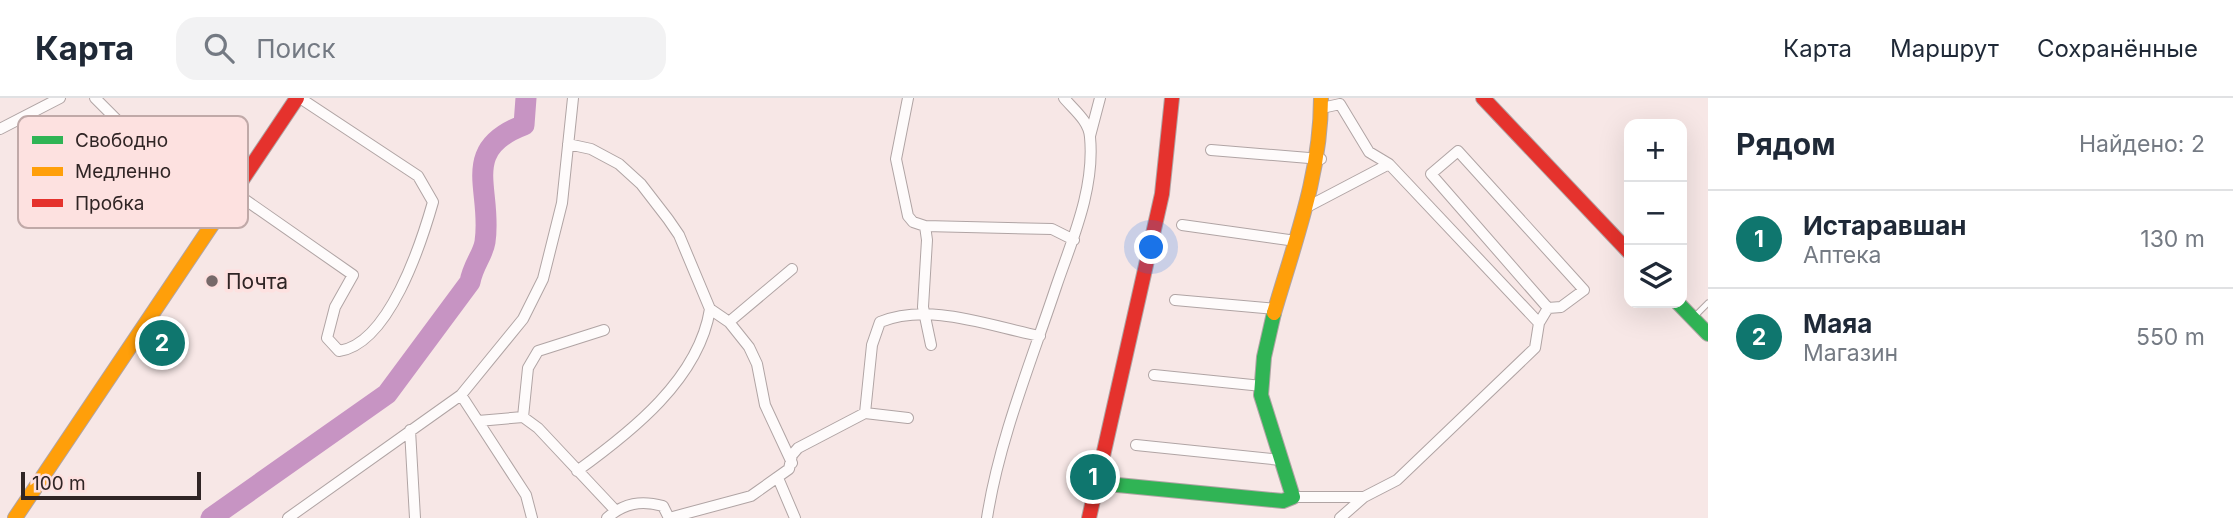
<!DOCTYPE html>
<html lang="ru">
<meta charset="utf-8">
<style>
body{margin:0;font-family:Inter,sans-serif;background:#f2f2f3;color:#1f2937}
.controls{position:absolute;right:21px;top:21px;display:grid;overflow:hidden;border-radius:14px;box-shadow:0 7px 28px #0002}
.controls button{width:63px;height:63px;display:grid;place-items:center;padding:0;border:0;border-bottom:2px solid #e0e1e3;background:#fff;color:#1f2937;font:35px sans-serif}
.scale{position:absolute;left:21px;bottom:18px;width:180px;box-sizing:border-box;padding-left:7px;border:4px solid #302525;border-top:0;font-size:19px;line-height:24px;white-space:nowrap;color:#302525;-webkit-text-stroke:5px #fde1e0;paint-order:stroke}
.you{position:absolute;left:1152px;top:150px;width:24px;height:24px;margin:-18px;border:5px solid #fff;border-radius:50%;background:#1a73e8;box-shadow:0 0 0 10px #1a73e833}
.badge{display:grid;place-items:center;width:46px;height:46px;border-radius:50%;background:#0f766e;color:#fff;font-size:23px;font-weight:700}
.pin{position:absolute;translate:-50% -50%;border:4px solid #fff;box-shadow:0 2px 7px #0006}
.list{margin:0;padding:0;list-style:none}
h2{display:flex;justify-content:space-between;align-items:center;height:91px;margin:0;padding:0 28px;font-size:30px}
h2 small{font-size:23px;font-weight:400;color:#747a83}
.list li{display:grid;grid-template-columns:46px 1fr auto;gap:21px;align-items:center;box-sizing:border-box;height:98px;padding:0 28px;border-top:2px solid #e0e1e3}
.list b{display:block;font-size:26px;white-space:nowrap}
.list p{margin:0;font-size:23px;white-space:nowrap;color:#747a83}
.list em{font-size:23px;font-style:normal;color:#747a83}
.icon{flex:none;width:38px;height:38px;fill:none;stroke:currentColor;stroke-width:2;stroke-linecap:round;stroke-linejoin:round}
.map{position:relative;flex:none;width:1708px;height:420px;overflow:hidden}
header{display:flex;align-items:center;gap:42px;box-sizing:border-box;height:98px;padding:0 35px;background:#fff;border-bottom:2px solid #e0e1e3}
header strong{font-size:33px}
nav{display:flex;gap:38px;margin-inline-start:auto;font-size:24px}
.search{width:490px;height:63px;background:#f2f2f3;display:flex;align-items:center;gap:18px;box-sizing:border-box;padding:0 24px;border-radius:21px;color:#747a83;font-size:26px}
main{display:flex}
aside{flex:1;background:#fff}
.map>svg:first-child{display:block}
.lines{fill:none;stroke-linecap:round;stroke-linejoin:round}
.river{stroke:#c794c3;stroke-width:21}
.lane-casing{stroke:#b0a4a4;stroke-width:7}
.street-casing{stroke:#b0a4a4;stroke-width:12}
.fast-casing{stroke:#b0a4a4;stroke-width:16}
.slow-casing{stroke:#b0a4a4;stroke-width:16}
.jam-casing{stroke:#b0a4a4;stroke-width:16}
.lane{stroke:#fefbfb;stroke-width:5}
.street{stroke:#fefbfb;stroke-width:10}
.fast{stroke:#30b455;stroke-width:14}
.slow{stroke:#ff9f0a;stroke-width:14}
.jam{stroke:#e5322d;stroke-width:14}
.poi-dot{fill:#766969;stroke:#fde1e0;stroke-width:2.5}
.labels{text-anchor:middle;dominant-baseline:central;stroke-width:7;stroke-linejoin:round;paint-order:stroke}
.poi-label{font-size:21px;fill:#302525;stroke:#fde1e0;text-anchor:start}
.key{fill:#fde1e0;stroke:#c0a9a8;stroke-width:2}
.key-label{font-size:19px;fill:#302525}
</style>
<header>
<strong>Карта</strong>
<div class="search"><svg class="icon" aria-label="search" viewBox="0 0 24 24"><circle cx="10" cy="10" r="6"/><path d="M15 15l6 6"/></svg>Поиск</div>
<nav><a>Карта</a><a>Маршрут</a><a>Сохранённые</a></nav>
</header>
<main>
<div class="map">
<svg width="1708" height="420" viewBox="0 0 1708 420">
<rect width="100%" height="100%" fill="#f7e7e6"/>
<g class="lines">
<path class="river" d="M211,420L387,296L470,184C473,167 483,157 485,144C493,92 458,52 524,27L526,0"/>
<defs>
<path id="lane" d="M1695,218L1708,205"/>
<path id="street" d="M95,0L174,79L222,113
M908,0L896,61L908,118L913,124L925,128L927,142L923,209L931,247
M1322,10L1340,6L1369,54L1389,66L1539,225
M0,31L60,0
M1090,38L1100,0
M568,46L591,51L619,66L641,86L668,121L679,137L710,211L729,224L749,249L757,266L765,307L792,365
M1211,52L1321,61
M1458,53L1584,192L1561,209L1548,210L1431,76Z
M58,76L148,54
M234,94L353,177L335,209L327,240L339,253C389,246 421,146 433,104L418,78L300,0
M1307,109L1389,66
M1182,127L1296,143
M925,128L1052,131L1074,142
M1175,202L1276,211
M729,224L792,171
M1154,277L1262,288
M461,297L526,397L532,420
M865,315L908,320
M523,319L528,270L538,253L604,232
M478,323L523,319L538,330L615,412
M410,332L415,420
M1136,347L1281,362
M577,373C631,334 699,281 710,211
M778,380L795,420
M1293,399H1364L1397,382L1535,250L1539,225L1548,210
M288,420L461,297L523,221L543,181L562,105L573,0
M607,420C624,405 641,402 663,408L669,420
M669,420L751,398L789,371L792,357L798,350L865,315L872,247L880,224C930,204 989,228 1040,238
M987,420C999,342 1031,264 1056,189C1072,142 1095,91 1090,39C1089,23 1074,12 1064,0
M1340,420L1364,399"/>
<path id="fast" d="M1678,205L1708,236
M1097,385L1283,403L1293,399L1261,297L1264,259L1274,215"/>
<path id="slow" d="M1274,215C1295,143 1321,76 1321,0
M15,420L230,100"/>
<path id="jam" d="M1483,0L1629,154
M230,100L297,0
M1089,420L1162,96L1172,0"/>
</defs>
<use href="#lane" class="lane-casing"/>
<use href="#street" class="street-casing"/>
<use href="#fast" class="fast-casing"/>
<use href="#slow" class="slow-casing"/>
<use href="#jam" class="jam-casing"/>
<use href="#lane" class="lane"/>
<use href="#street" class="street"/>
<use href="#fast" class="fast"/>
<use href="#slow" class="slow"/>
<use href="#jam" class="jam"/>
</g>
<circle class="poi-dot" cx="212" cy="183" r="7"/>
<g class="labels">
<g class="poi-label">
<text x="226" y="183">Почта</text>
</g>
</g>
<rect x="18" y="18" width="230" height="112" rx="10" class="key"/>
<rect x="32" y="38" width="31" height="8" fill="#30b455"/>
<rect x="32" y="69" width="31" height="9" fill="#ff9f0a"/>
<rect x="32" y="101" width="31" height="8" fill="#e5322d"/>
<g class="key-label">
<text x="75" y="49">Свободно</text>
<text x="75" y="80">Медленно</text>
<text x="75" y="112">Пробка</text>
</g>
</svg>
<div class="controls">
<button>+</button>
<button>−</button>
<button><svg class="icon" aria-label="layers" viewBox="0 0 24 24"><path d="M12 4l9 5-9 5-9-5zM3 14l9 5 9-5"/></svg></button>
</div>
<div class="scale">100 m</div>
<div class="you"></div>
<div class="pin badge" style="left:1093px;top:379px">1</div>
<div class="pin badge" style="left:162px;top:245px">2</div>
</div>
<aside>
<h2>Рядом<small>Найдено: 2</small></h2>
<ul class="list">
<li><span class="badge">1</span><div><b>Истаравшан</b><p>Аптека</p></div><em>130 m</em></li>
<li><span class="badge">2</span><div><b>Маяа</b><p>Магазин</p></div><em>550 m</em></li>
</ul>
</aside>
</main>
